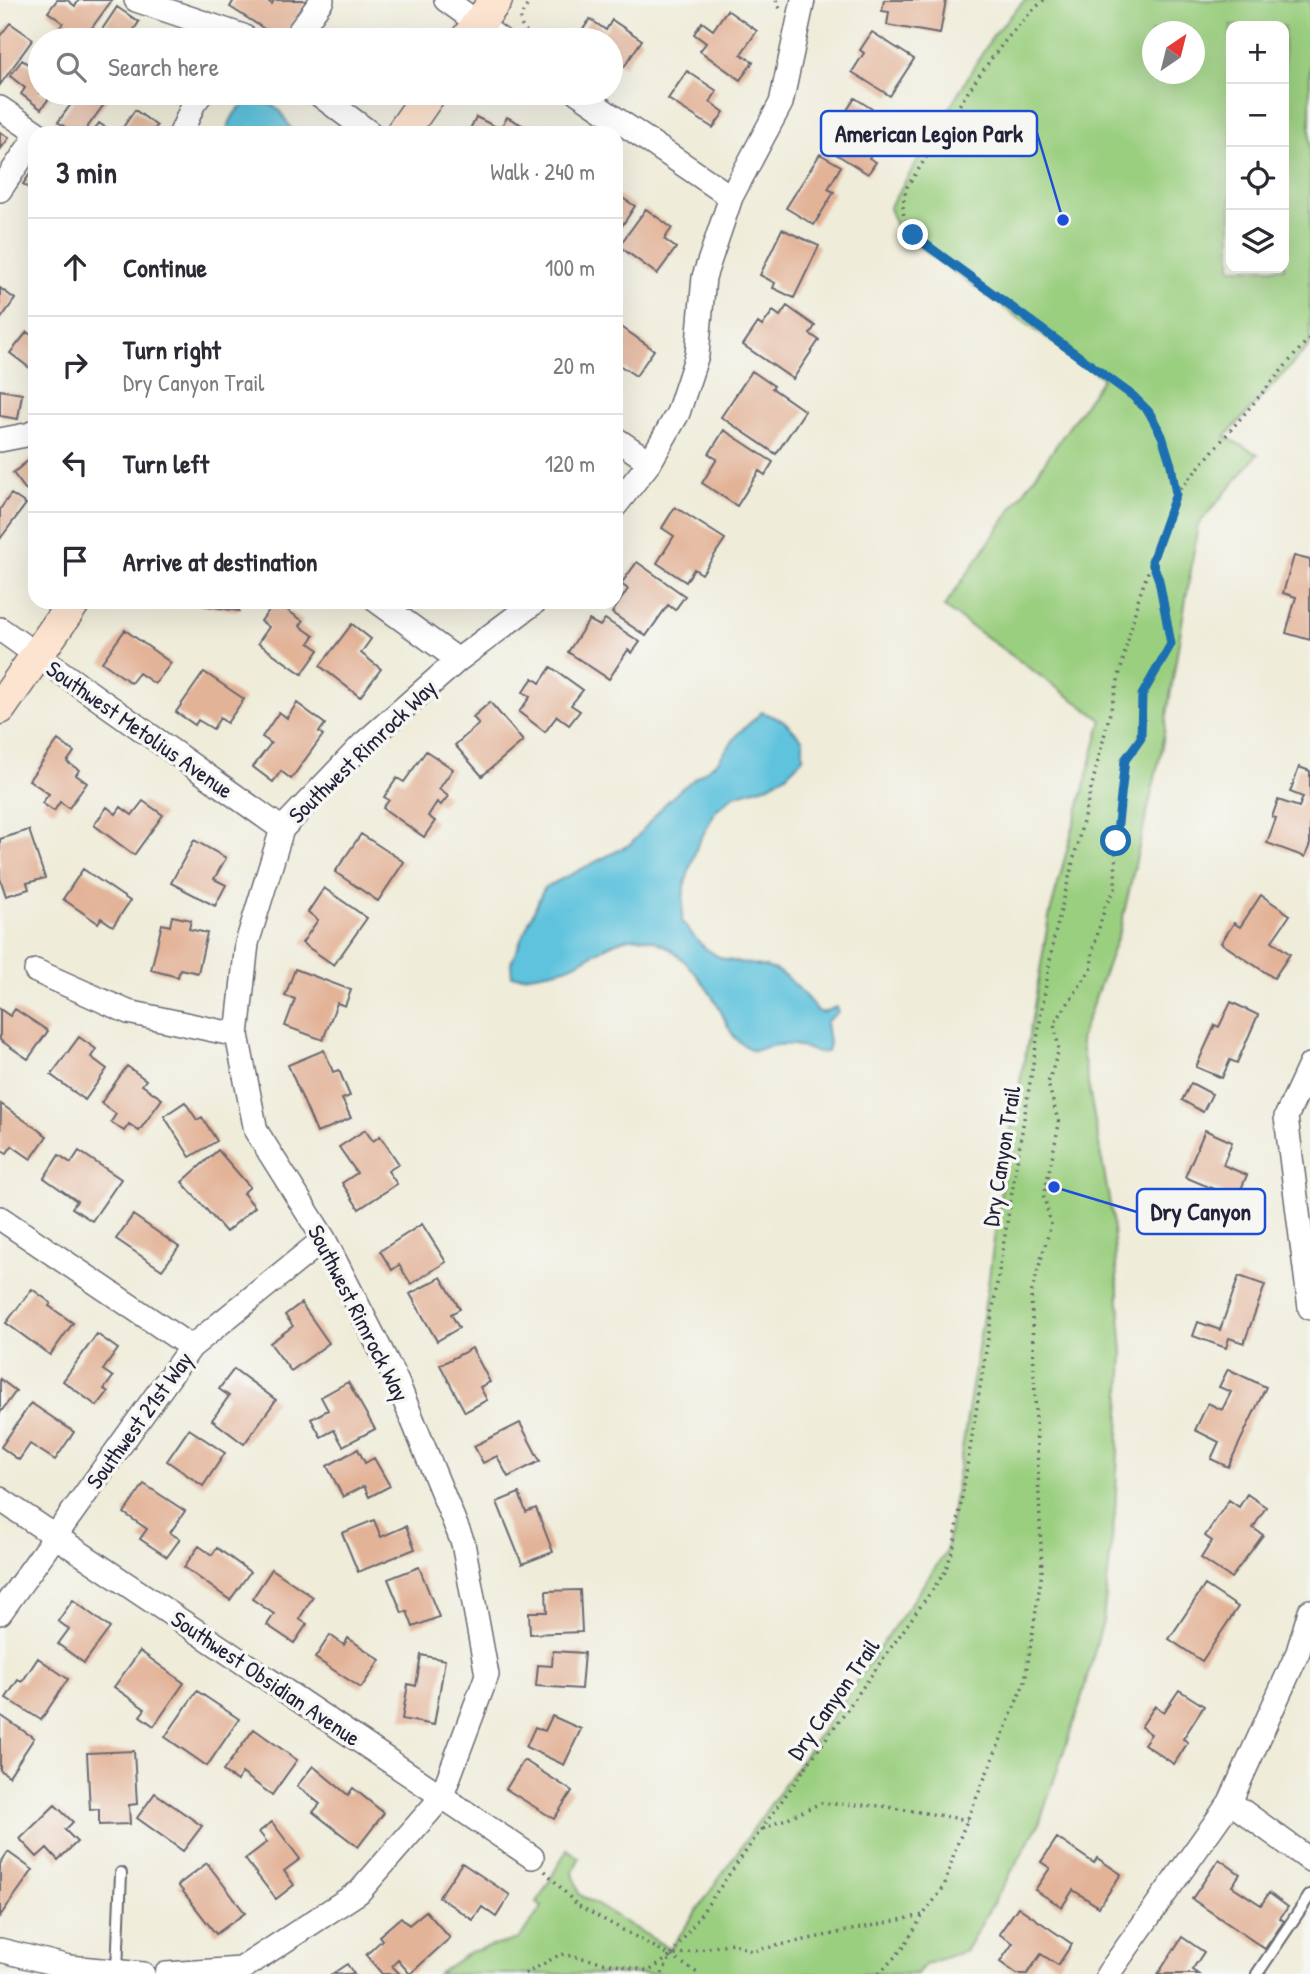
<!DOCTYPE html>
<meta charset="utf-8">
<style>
body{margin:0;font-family:"Patrick Hand",sans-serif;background:#f7f7f7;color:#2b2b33}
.controls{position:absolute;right:21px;top:21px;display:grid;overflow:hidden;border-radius:14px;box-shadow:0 7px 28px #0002}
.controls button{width:63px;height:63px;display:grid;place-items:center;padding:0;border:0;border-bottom:2px solid #e1e1e2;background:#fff;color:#2b2b33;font:35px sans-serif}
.compass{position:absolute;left:1142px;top:21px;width:63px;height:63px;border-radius:50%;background:#fff;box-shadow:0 7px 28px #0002;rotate:35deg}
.stop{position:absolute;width:21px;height:21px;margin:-16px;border:5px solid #1f6fb2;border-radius:50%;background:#fff}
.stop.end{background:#1f6fb2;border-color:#fff;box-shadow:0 2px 7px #0008}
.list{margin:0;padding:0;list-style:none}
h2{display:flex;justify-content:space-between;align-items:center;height:91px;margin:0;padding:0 28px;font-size:30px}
h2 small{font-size:23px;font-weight:400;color:#7c7c81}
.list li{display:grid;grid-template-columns:46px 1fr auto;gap:21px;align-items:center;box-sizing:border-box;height:98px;padding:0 28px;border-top:2px solid #e1e1e2}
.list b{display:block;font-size:26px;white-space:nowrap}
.list p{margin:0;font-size:23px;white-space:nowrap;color:#7c7c81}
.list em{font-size:23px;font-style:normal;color:#7c7c81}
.icon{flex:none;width:38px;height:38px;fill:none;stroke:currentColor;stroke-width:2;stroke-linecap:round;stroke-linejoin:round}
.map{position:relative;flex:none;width:1310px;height:1974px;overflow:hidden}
.search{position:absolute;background:#fff;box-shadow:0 7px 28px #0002;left:28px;top:28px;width:595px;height:77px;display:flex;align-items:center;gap:18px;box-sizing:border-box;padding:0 24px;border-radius:38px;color:#7c7c81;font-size:26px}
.panel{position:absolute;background:#fff;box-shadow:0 7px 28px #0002;left:28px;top:126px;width:595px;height:483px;border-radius:21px}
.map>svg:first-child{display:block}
.green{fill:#9bcf80;stroke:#5e785e;stroke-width:2;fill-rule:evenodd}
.water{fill:#5fc3dd;stroke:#40728c;stroke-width:2}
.building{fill:#e3b398}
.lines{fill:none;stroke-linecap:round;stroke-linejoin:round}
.lane-casing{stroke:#6a6972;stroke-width:14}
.street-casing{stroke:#6a6972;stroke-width:26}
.secondary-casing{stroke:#6a6972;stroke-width:35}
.path{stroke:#6a6972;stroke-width:3.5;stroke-dasharray:2 5;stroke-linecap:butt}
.lane{stroke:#fff;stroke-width:10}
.street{stroke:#fff;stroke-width:23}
.secondary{stroke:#fde4d0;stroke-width:32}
.route{stroke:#1f6fb2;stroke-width:9}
.labels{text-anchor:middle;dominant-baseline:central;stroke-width:7;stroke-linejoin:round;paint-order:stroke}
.street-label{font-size:23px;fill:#22223b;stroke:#f6f6f2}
.leader{fill:none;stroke:#1d4ed8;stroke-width:2.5}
.callout-dot{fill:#1d4ed8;stroke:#f6f6f2;stroke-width:2.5}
.callout{fill:#f6f6f2;stroke:#1d4ed8;stroke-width:2.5}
.callout-label{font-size:24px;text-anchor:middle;font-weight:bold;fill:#22223b}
</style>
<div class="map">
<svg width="1310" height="1974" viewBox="0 0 1310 1974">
<rect width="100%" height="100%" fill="#f6f6f2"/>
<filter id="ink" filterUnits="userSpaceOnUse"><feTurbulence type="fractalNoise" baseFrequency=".0143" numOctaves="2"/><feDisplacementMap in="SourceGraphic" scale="14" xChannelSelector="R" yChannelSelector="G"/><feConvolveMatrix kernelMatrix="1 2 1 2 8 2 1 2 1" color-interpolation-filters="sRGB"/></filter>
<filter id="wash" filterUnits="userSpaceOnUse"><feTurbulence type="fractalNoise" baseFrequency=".00686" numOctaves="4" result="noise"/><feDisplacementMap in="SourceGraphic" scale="28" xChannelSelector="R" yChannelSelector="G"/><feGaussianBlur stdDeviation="1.57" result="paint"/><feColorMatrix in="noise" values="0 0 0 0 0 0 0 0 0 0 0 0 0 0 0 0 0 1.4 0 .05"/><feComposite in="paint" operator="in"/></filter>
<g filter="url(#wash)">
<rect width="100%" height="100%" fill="#efecd9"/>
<path class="green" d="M1025,0H1310V345L1225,437L1258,454L1198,525L1161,752L1120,930L1080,1039L1112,1216L1123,1352L1115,1512L1103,1621L1079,1707L1039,1824L966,1950L924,1965L917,1974H438L470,1952L519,1939L542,1907L537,1903L567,1849L579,1858L573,1872L579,1894L670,1949L946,1552L988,1284L1005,1159L1030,1030L1049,917L1102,720L944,607L1103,378L899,233L889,208L994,34ZM1231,26H1284V268H1231ZM1152,32H1194V74H1152Z"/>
<path class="water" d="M253,99C277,105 279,107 291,129L310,133H226C231,117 237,106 253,99Z
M762,712L784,721L803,740V758L786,775L769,785L734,795L716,810L697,846L684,887L682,921C696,941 711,959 737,962C750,964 762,965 775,970C792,978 806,997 818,1011L822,1013L836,1007L838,1012L826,1022L829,1043L827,1052C815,1054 810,1049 799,1046C784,1042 769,1046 754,1051C728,1038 731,1029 718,1006C707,987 691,966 674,952C630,917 604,954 565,968C555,971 522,977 512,976L511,963L544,888L631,844L664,805L682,788L717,762L739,733Z"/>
<g id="blocks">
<path class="building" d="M57,0H67L75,6L79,0H112L83,40H75L59,29L63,23L48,12Z
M234,0H266L272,4L274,0H303L306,2L282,40L230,7Z
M884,0H946L940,34L887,25L889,12L882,11Z
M117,7L139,22L127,40H95Z
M727,10L757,31L741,54L753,62L740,80L700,51L706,43L694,34L702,22L713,30Z
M590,19L606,30L612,20L642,40L624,67L611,59V40H583L578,37Z
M10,23L33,39L0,85V36Z
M872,32L914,59L890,96L852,72L864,53L860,50Z
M22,60L37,70L40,66V93H53L41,109L21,94L25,88L10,76Z
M687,71L717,91L710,102L724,112L713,128L668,99Z
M63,93H99L108,99L83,133H74L58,122L74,100Z
M855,98L892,122L869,158L876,162L868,174L836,154L840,147L828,139Z
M135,110L157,126L153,131L156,133H119Z
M476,117L500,129L507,117L526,127L523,133H468Z
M99,123L114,133H92Z
M0,132L9,138L0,150Z
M820,154L841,166L828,189L834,192L814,225L786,208Z
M35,167V192L23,184Z
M616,194L635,206L616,235Z
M646,209L672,228L664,239L676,248L657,274L619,246Z
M782,229L819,246L794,298L773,288L775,283L760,275Z
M0,288L15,299L0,320Z
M787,306L815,326L810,334L819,340L793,379L743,345L758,323L762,326L773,311L780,316Z
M616,323L654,350L636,376L616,363Z
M27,332L35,338V372L10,353Z
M752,371L774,386L772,388L805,411L776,454L721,417Z
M0,390L22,394L18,419L0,416Z
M724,430L773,462L765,475L759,471L737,506L702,483L717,459L709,454Z
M35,455V483L26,490L13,473Z
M11,494L26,504L0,539V509Z
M675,507L725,539L702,574L694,569L686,582L657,563L674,536L662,528Z
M1294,556L1310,560V640L1286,633L1296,597L1283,593Z
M637,562L685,596L675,610L668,605L646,636L612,613L628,589L621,584Z
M202,602H240L239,611L201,605Z
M275,602L303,621L300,626L314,636L309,643L319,650L302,674L258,643L269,627L261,621Z
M605,619L640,642L632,653L628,650L609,679L568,652L589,620L600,626Z
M352,624L371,639L361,653L381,669L360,697L320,666Z
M125,630L171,663L155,684L139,673L131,683L102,662Z
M551,667L583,690L571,705L580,711L569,725L557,716L545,732L519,712L530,697L523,692L533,678L540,683Z
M204,672L244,699L227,723L220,718L213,729L198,720L195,725L176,712Z
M490,702L523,741L482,776L455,745L479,724L473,717Z
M297,703L325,724L319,732L323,735L291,779L281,771L273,782L253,767L271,743L262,737L279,712L287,718Z
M58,740L74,752L67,762L79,770L76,775L87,783L69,808L60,802L54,811L42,803L49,794L29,780Z
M426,751L453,769L439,789L448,796L441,805L437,802L428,816L435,821L424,837L383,808L389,800L384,797L397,778L404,782Z
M1299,767L1310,771V844L1305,857L1267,843L1276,818L1272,817L1278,800L1299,807L1303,797L1290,792Z
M143,801L163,815L134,855L94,825L107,807L116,814L121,807L132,815Z
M29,830L45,878L27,883L29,889L6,896L0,878V839Z
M361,834L404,862L378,901L335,872Z
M194,840L226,858L214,879L226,885L215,906L171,883Z
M83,869L130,901L113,926L101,918L98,923L63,899Z
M324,888L367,918L334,965L302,943L318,920L308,912Z
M1261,895L1290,915L1272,941L1290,954L1274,978L1221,943L1234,923L1240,927Z
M172,916L191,920L189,929L207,933L198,973L180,969L178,977L151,970L162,924L170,926Z
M295,969L351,990L345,1006L337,1003L323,1040L285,1026L295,999L285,996Z
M1231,1002L1258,1015L1237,1063L1230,1060L1222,1078L1196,1067L1215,1025L1219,1027Z
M0,1009L10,1016L15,1009L48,1031L28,1059L0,1040Z
M79,1037L96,1049L91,1057L107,1069L85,1100L51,1075Z
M324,1050L333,1072L339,1070L350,1096L342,1099L351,1118L317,1133L288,1065Z
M127,1066L146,1080L142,1085L162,1099L139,1131L129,1124L124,1131L111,1122L116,1114L101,1103Z
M1191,1083L1212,1094L1203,1112L1182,1100Z
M185,1102L197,1120L202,1117L217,1141L190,1157L164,1116Z
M1,1104L47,1136L31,1159L12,1146L7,1153L0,1149Z
M365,1130L373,1141L380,1136L399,1164L388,1171L397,1184L359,1209L342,1183L357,1173L339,1147Z
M1205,1130L1232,1142L1223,1165L1247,1175L1237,1199L1185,1177Z
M218,1150L250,1187L243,1193L255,1207L226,1232L182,1182Z
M79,1151L121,1179L92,1221L72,1208L77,1201L44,1178L59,1155L71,1163Z
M133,1215L179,1247L162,1270L116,1239Z
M422,1224L446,1262L411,1284L399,1265L392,1270L380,1251Z
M1239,1276L1265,1285L1244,1343L1229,1338L1226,1348L1193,1336L1198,1322L1220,1330Z
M441,1277L460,1309L451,1314L459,1328L437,1341L410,1294Z
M32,1289L51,1303L49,1306L73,1323L50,1355L6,1323Z
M301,1303L329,1343L291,1371L270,1343L293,1326L285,1315Z
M97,1334L118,1349L103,1370L113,1377L104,1389L108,1392L97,1406L63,1381Z
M472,1348L490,1382L480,1387L487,1400L465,1412L440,1365Z
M234,1369L276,1400L244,1444L212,1420L229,1396L219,1389Z
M1228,1369L1266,1387L1228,1467L1211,1459L1219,1442L1195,1430L1208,1403L1222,1410L1231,1392L1219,1387Z
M0,1379L16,1391L0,1413Z
M348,1382L375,1429L343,1446L334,1430L321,1437L311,1419L328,1410L321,1397Z
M31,1403L74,1432L55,1460L30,1444L19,1460L1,1447Z
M520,1423L540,1461L508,1477L497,1456L483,1463L474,1446Z
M189,1429L225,1453L203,1486L167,1461Z
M358,1449L365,1463L374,1458L390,1486L369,1497L364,1486L343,1497L327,1466Z
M144,1484L185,1511L170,1533L180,1539L167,1557L140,1539L147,1529L124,1513Z
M519,1493L526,1512L536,1508L553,1552L522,1564L497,1502Z
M1247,1494L1266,1507L1253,1528L1263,1535L1231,1578L1201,1558L1212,1541L1205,1536L1229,1500L1239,1507Z
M374,1520L381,1537L406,1526L415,1549L358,1572L342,1533Z
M199,1546L212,1555L217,1548L250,1572L230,1600L184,1567Z
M419,1567L439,1617L413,1627L407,1611L402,1613L388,1579Z
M272,1569L313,1597L299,1619L307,1624L294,1643L267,1625L274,1614L252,1599Z
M1205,1585L1238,1607L1202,1661L1169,1639Z
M580,1590L582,1632L530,1634L529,1612H547L546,1591Z
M73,1600L110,1628L84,1663L58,1644L69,1629L58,1621Z
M330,1635L344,1645L348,1638L380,1660L361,1688L315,1658Z
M140,1651L184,1683L154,1726L140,1716L145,1709L114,1687Z
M553,1651L584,1653L581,1689L536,1686L538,1665L552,1666Z
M421,1655L445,1660L434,1725L402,1719L408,1684L416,1686Z
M38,1658L68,1679L41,1720L6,1698L18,1680L22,1682Z
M1179,1690L1204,1706L1183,1739L1188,1742L1174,1764L1144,1744L1151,1734L1141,1727L1155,1706L1164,1712Z
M197,1691L239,1719L207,1766L165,1737Z
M0,1715L34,1738L9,1776L0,1770Z
M552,1716L581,1729L564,1765L526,1747L535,1727L545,1731Z
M254,1729L297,1760L272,1795L242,1773L237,1781L223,1771Z
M134,1751L137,1804L129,1805L130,1824L99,1825V1809L90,1810L87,1753Z
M524,1760L572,1791L554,1819L506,1789Z
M313,1766L348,1795L353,1788L384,1813L358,1847L313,1812L320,1804L297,1786Z
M155,1793L202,1826L183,1851L137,1818Z
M55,1805L73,1822L65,1830L77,1842L58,1860L47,1848L37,1857L20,1839Z
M272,1822L300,1859L284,1871L294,1885L276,1899L245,1859L267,1842L259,1832Z
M1057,1838L1094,1863L1097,1858L1121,1874L1099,1907L1073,1890L1062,1907L1035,1890L1050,1868L1041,1862Z
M8,1852L33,1870L0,1916V1864Z
M1219,1859L1240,1874L1232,1886L1261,1905L1269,1893L1288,1907L1280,1918L1284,1921L1265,1949L1192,1899Z
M207,1863L245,1913L216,1934L178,1885Z
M462,1863L510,1895L496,1917L482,1907L473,1920L439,1897Z
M1018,1907L1072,1944L1058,1965L1041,1954L1027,1974H1017L1000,1962L1013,1943L999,1934Z
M426,1911L450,1938L410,1974L398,1960L392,1966L400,1974H382L366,1955L382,1940L379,1936L401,1917L409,1925Z
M1182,1937L1204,1952L1192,1970L1198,1974H1158Z
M347,1964L354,1974H332Z"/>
</g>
</g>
<g filter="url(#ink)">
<use href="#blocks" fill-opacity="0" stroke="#6a6972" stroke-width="2"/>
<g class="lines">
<defs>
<path id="lane" d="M117,1971L121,1873
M1257,1974L1310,1895"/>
<path id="street" d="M136,0L243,36L249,40
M446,0L501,40
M293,40L322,0
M317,93L370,133
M578,93L731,197
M0,108L37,133
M181,133L194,103L202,93
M0,190L35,138
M616,439L650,462
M0,440L31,434L35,431
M616,505L650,462L678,413L697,355L704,277L731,197L781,103L803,0
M378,602L458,660
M0,629L282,829
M36,971L128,1012L237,1035
M1310,1065L1286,1117L1310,1308
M0,1218L191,1347
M0,1499L532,1857
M0,1613L191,1347L324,1239
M1230,1802L1310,1860
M0,1950L69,1967L143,1974
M166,1974L241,1969L359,1892L441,1798L487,1675L463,1543L397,1382L324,1239L256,1131L237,1035L247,943L282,829L363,744L458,660L535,602
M1108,1974L1230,1802L1298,1652L1310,1611"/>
<path id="secondary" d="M466,40L496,0
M402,133L430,93
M0,708L74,602"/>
</defs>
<use href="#lane" class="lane-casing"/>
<use href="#street" class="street-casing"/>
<use href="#secondary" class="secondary-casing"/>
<path class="path" d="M531,0C517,20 516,24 535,40
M776,0L780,9
M1044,0C990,47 947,127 907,187C901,209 901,215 913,235L1133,396C1162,426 1169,454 1176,494
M763,1829L821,1803L882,1806L968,1820
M545,1871L577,1905L671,1956L699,1974
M525,1974L561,1954L649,1971L671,1956L732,1943L752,1951L923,1915
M662,1974L671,1956L945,1572L954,1546L1053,942L1138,600L1176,494L1310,337
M879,1974L903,1948L923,1915L944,1887L956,1847L1025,1681L1042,1572L1031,1294L1051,1225L1044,1196L1059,1124L1048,1083L1059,1049L1054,1024L1091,969L1093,950L1105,907L1115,888L1116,841L1125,760L1141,738L1142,695L1171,644L1159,580L1152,561"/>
<use href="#lane" class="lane"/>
<use href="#street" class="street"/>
<use href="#secondary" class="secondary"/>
</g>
</g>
<g class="lines" filter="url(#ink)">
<path class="route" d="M913,235L1133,396L1149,412L1162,436L1171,465L1176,494L1152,561L1159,580L1171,644L1142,695L1141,738L1125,760L1116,841"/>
</g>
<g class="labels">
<g class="street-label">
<text transform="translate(140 729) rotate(35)">Southwest Metolius Avenue</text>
<text transform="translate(362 751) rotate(-44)">Southwest Rimrock Way</text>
<text transform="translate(1001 1156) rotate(-81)">Dry Canyon Trail</text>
<text transform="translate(359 1313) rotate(63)">Southwest Rimrock Way</text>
<text transform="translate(139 1420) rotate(-54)">Southwest 21st Way</text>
<text transform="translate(266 1678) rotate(34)">Southwest Obsidian Avenue</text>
<text transform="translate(833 1699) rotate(-55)">Dry Canyon Trail</text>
</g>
</g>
<path class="leader" d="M1063 220L1037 133M1054 1187L1137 1212"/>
<g class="callout-dot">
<circle cx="1063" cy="220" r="7"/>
<circle cx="1054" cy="1187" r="7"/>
</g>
<g class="callout">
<rect x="821" y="111" width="216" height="45" rx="7"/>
<rect x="1137" y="1189" width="128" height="45" rx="7"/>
</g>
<g class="callout-label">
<text x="929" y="142">American Legion Park</text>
<text x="1201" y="1220">Dry Canyon</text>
</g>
</svg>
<div class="controls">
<button>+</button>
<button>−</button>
<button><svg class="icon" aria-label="locate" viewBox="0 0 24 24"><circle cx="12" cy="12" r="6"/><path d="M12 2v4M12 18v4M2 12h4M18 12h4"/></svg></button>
<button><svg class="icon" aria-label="layers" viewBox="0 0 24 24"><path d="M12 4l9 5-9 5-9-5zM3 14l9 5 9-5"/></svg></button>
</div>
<svg class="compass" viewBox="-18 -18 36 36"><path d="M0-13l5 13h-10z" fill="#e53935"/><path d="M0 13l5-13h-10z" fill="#7c7c81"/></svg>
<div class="stop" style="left:1116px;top:841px"></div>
<div class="stop end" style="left:913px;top:235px"></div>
<div class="search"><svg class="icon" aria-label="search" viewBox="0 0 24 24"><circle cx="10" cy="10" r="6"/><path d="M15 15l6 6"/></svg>Search here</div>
<section class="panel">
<h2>3 min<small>Walk · 240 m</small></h2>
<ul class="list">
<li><svg class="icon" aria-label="ahead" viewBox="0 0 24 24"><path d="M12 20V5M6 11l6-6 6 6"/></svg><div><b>Continue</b></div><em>100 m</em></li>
<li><svg class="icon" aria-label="right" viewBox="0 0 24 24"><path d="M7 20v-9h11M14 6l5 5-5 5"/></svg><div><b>Turn right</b><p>Dry Canyon Trail</p></div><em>20 m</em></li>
<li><svg class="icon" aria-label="left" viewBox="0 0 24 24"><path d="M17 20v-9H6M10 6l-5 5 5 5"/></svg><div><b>Turn left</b></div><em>120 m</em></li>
<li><svg class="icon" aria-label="arrive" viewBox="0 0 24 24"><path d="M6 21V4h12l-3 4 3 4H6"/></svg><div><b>Arrive at destination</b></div></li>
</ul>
</section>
</div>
